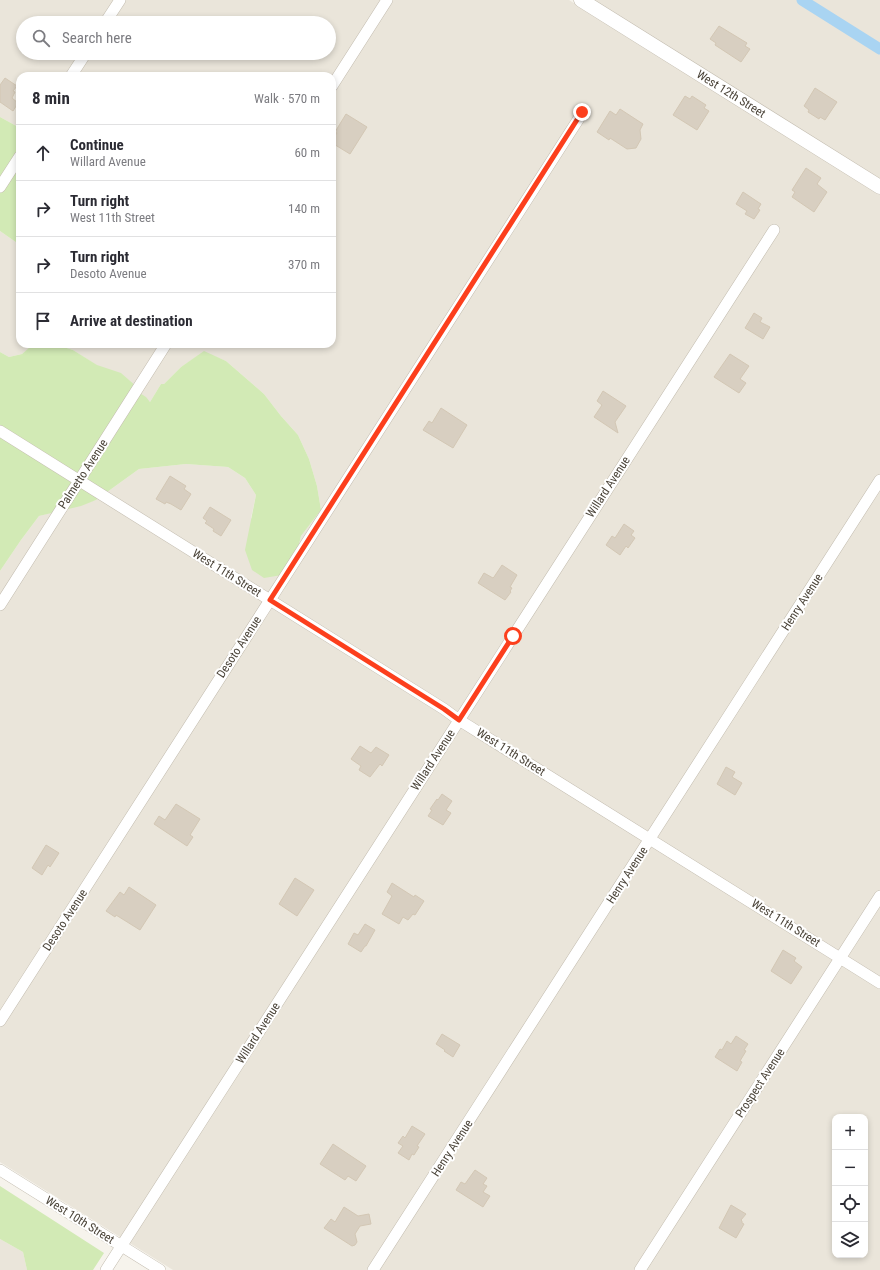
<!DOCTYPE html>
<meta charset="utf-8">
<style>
body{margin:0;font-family:"Roboto Condensed",sans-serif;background:#f7f7f7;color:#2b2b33}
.controls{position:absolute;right:12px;bottom:12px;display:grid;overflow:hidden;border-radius:8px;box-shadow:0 2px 6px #0003}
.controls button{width:36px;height:36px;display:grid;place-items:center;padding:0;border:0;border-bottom:1px solid #e1e1e2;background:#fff;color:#2b2b33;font:20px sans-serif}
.stop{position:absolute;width:12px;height:12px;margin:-9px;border:3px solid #fc3f1d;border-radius:50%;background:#fff}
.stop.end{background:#fc3f1d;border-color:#fff;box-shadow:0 1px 4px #0008}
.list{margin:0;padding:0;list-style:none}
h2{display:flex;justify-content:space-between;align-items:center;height:52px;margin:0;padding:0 16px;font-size:17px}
h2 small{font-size:13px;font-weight:400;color:#7c7c81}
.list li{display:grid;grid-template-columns:26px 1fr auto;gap:12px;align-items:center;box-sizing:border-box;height:56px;padding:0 16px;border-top:1px solid #e1e1e2}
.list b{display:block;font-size:15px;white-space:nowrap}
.list p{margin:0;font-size:13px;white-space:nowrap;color:#7c7c81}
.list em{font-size:13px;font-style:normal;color:#7c7c81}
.icon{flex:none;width:22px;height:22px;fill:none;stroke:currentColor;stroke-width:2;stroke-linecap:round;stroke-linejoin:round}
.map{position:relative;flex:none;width:880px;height:1270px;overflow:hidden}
.search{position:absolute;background:#fff;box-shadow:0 2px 6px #0003;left:16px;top:16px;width:320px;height:44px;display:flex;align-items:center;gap:10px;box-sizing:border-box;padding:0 14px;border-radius:22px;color:#7c7c81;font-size:15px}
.panel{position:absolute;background:#fff;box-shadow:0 2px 6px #0003;left:16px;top:72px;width:320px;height:276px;border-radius:12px}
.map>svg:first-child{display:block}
.residential{fill:#eae5da;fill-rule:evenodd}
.green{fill:#d2eab5}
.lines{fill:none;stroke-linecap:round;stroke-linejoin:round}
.canal{stroke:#a9d4f2;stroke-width:11}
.building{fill:#d8cfc1;stroke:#d3c7b4}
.minor-casing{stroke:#c2bbae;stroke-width:12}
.tertiary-casing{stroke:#c2bbae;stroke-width:15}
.minor{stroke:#fff;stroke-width:11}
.tertiary{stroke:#fff;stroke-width:14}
.route{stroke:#fc3f1d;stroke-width:5}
.labels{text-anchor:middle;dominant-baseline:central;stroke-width:4;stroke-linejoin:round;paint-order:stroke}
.street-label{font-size:12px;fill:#4b4439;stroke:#fff}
</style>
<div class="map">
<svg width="880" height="1270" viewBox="0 0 880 1270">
<rect width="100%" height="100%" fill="#f6f3ec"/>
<path class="residential" d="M0,0H569L880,195V1270H173L0,1162V571L21,540L39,516L96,500L139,469L186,464L228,467L245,478L256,495L251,518L298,548L301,536L321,510L317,486L309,459L298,435L281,416L264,394L226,361L204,352L181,367L164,384H161L150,402L135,390L73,350L54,344L31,347L22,354L9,357L0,352V231L20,245V344H332V76H20V128L0,117ZM23,23H329V53H23ZM835,1117H865V1255H835Z
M592,0H880V180Z
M0,1239L23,1252L27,1270H0Z"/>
<path class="green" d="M0,117L20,128V245L0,231Z
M54,344L73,350L97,365L121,373L137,387L135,390L146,397L150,402L161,384H164L181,367L204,351L226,361L264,394L281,416L298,435L309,459L317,486L321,510L301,536L298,548L282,575L264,578L252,570L245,550L256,495L245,478L228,467L186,464L139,469L96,500L81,506L39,516L21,540L0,571V352L9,357L22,354L30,347Z
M0,1186L104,1253L93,1270H27L23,1252L0,1239Z"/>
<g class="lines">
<path class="canal" d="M802,0L880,49"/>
</g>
<path class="building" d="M719,26L747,43L745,46L750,49L741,62L715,45L716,43L710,39Z
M5,78L17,86L13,91L15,92L12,98L18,103L13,111L0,102V85Z
M815,88L837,102L825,120L820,117L819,119L808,112L809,110L804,106Z
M685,96L690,99L692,96L706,105L704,108L709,111L697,130L673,115Z
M620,109L643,124L640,130L641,139L636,148L627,149L610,138L609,140L597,132L610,111L616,115Z
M346,114L367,127L350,154L332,143V140L337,133L335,132Z
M806,168L821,178L817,184L827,192L814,212L792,197L795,192L792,190Z
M743,192L761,204L758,209L760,210L754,219L745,214L747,211L736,204Z
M754,313L762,318L760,322L770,327L763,339L745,328Z
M730,354L749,366L740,379L746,383L739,393L714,377Z
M603,391L626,406L615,422L618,433L594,417L602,405L597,401Z
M441,408L467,425L453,448L423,430L429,421L432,423Z
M170,476L186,486L184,489L191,494L181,510L171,504L166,502L165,504L156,499Z
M210,507L231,520L221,536L213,531L214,529L205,523L207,521L203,518Z
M624,524L634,531L631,535L635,538L628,548L626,546L620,555L606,545L612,536L615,538Z
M502,565L517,575L510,587L512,588L510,591L511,592L505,600L478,583L484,573L493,578L494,577Z
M360,746L371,753L376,747L389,755L382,766L380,764L370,777L359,770L361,766L351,759Z
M726,767L735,772L732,777L742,783L735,795L717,784Z
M442,794L452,801L446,810L451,813L443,825L428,816L432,810L430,809L437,799L438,800Z
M176,804L200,819L190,835L193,837L187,846L154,824L159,816L165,820Z
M46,845L59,853L50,867L48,865L42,875L32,868Z
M295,878L314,890L297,916L279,904Z
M392,883L414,897L415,895L424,901L415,915L413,914L408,920L403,917L399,924L382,914L392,896L387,892Z
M129,887L156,905L140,930L116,915L115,917L106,911L120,892L124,895Z
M365,924L375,930L366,946H365L361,952L348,944L354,933L358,935Z
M783,950L796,958L794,961L802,967L791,984L771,971Z
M442,1034L460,1045L453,1057L444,1051L445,1050L436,1044Z
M736,1036L748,1044L744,1050L746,1051L740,1061L742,1062L737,1071L715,1057L720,1049L722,1050L727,1041L731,1044Z
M412,1126L425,1134L417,1146L419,1147L414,1155L412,1154L409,1160L398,1153L403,1146L398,1143L403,1136L405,1138Z
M333,1144L366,1166L356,1181L348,1176L345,1180L320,1164Z
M475,1170L487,1178L483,1184L487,1186L483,1192L490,1196L483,1207L456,1190L461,1182L465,1184Z
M731,1205L746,1214L741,1220L742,1221V1223L744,1224L736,1238L719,1228Z
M344,1207L358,1216L369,1214L371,1224L360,1226L355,1234L357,1242L355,1245L352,1246L324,1228L331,1219L335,1222Z"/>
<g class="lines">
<defs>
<path id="minor" d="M105,23L120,0
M71,76L86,53
M332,86L387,0
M0,187L20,156
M0,431L444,709L459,720L880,983
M0,605L166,344
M0,1021L583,112
M0,1170L160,1270
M106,1270L774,230
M373,1270L880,480
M640,1270L880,896"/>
<g id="tertiary">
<path id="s1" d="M581,0L880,187"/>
</g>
</defs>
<use href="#minor" class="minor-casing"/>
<use href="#tertiary" class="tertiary-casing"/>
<use href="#minor" class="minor"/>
<use href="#tertiary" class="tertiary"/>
</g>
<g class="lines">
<path class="route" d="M513,636L459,720L444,709L270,600L582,112"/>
</g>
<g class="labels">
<g class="street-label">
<text stroke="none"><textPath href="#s1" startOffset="177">West 12th Street</textPath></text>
<text transform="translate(83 474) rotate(-57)">Palmetto Avenue</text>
<text transform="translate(608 487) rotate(-57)">Willard Avenue</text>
<text transform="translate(227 573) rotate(32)">West 11th Street</text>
<text transform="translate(802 602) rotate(-57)">Henry Avenue</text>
<text transform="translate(239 647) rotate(-57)">Desoto Avenue</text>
<text transform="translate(511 752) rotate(32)">West 11th Street</text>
<text transform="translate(433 760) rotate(-57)">Willard Avenue</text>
<text transform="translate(627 875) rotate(-57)">Henry Avenue</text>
<text transform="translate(65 920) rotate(-57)">Desoto Avenue</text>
<text transform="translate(786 923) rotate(32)">West 11th Street</text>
<text transform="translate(258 1033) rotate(-57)">Willard Avenue</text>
<text transform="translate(760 1083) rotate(-57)">Prospect Avenue</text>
<text transform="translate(452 1148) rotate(-57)">Henry Avenue</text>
<text transform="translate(80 1220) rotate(32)">West 10th Street</text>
</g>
</g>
</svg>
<div class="controls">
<button>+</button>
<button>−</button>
<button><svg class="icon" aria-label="locate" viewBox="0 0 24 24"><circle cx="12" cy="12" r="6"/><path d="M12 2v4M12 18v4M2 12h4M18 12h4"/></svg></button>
<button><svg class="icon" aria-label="layers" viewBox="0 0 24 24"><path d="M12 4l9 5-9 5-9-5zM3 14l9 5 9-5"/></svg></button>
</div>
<div class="stop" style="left:513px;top:636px"></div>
<div class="stop end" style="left:582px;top:112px"></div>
<div class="search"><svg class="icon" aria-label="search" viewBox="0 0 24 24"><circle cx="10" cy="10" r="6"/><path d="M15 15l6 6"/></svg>Search here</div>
<section class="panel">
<h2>8 min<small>Walk · 570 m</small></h2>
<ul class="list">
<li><svg class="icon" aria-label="ahead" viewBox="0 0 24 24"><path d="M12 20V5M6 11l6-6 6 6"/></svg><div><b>Continue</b><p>Willard Avenue</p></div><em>60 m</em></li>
<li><svg class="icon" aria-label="right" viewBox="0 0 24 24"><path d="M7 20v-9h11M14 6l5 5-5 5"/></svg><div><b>Turn right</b><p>West 11th Street</p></div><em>140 m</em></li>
<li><svg class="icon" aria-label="right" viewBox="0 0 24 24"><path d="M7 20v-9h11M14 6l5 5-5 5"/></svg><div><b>Turn right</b><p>Desoto Avenue</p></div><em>370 m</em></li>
<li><svg class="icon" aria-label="arrive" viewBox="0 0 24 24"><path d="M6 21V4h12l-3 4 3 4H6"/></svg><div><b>Arrive at destination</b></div></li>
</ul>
</section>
</div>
